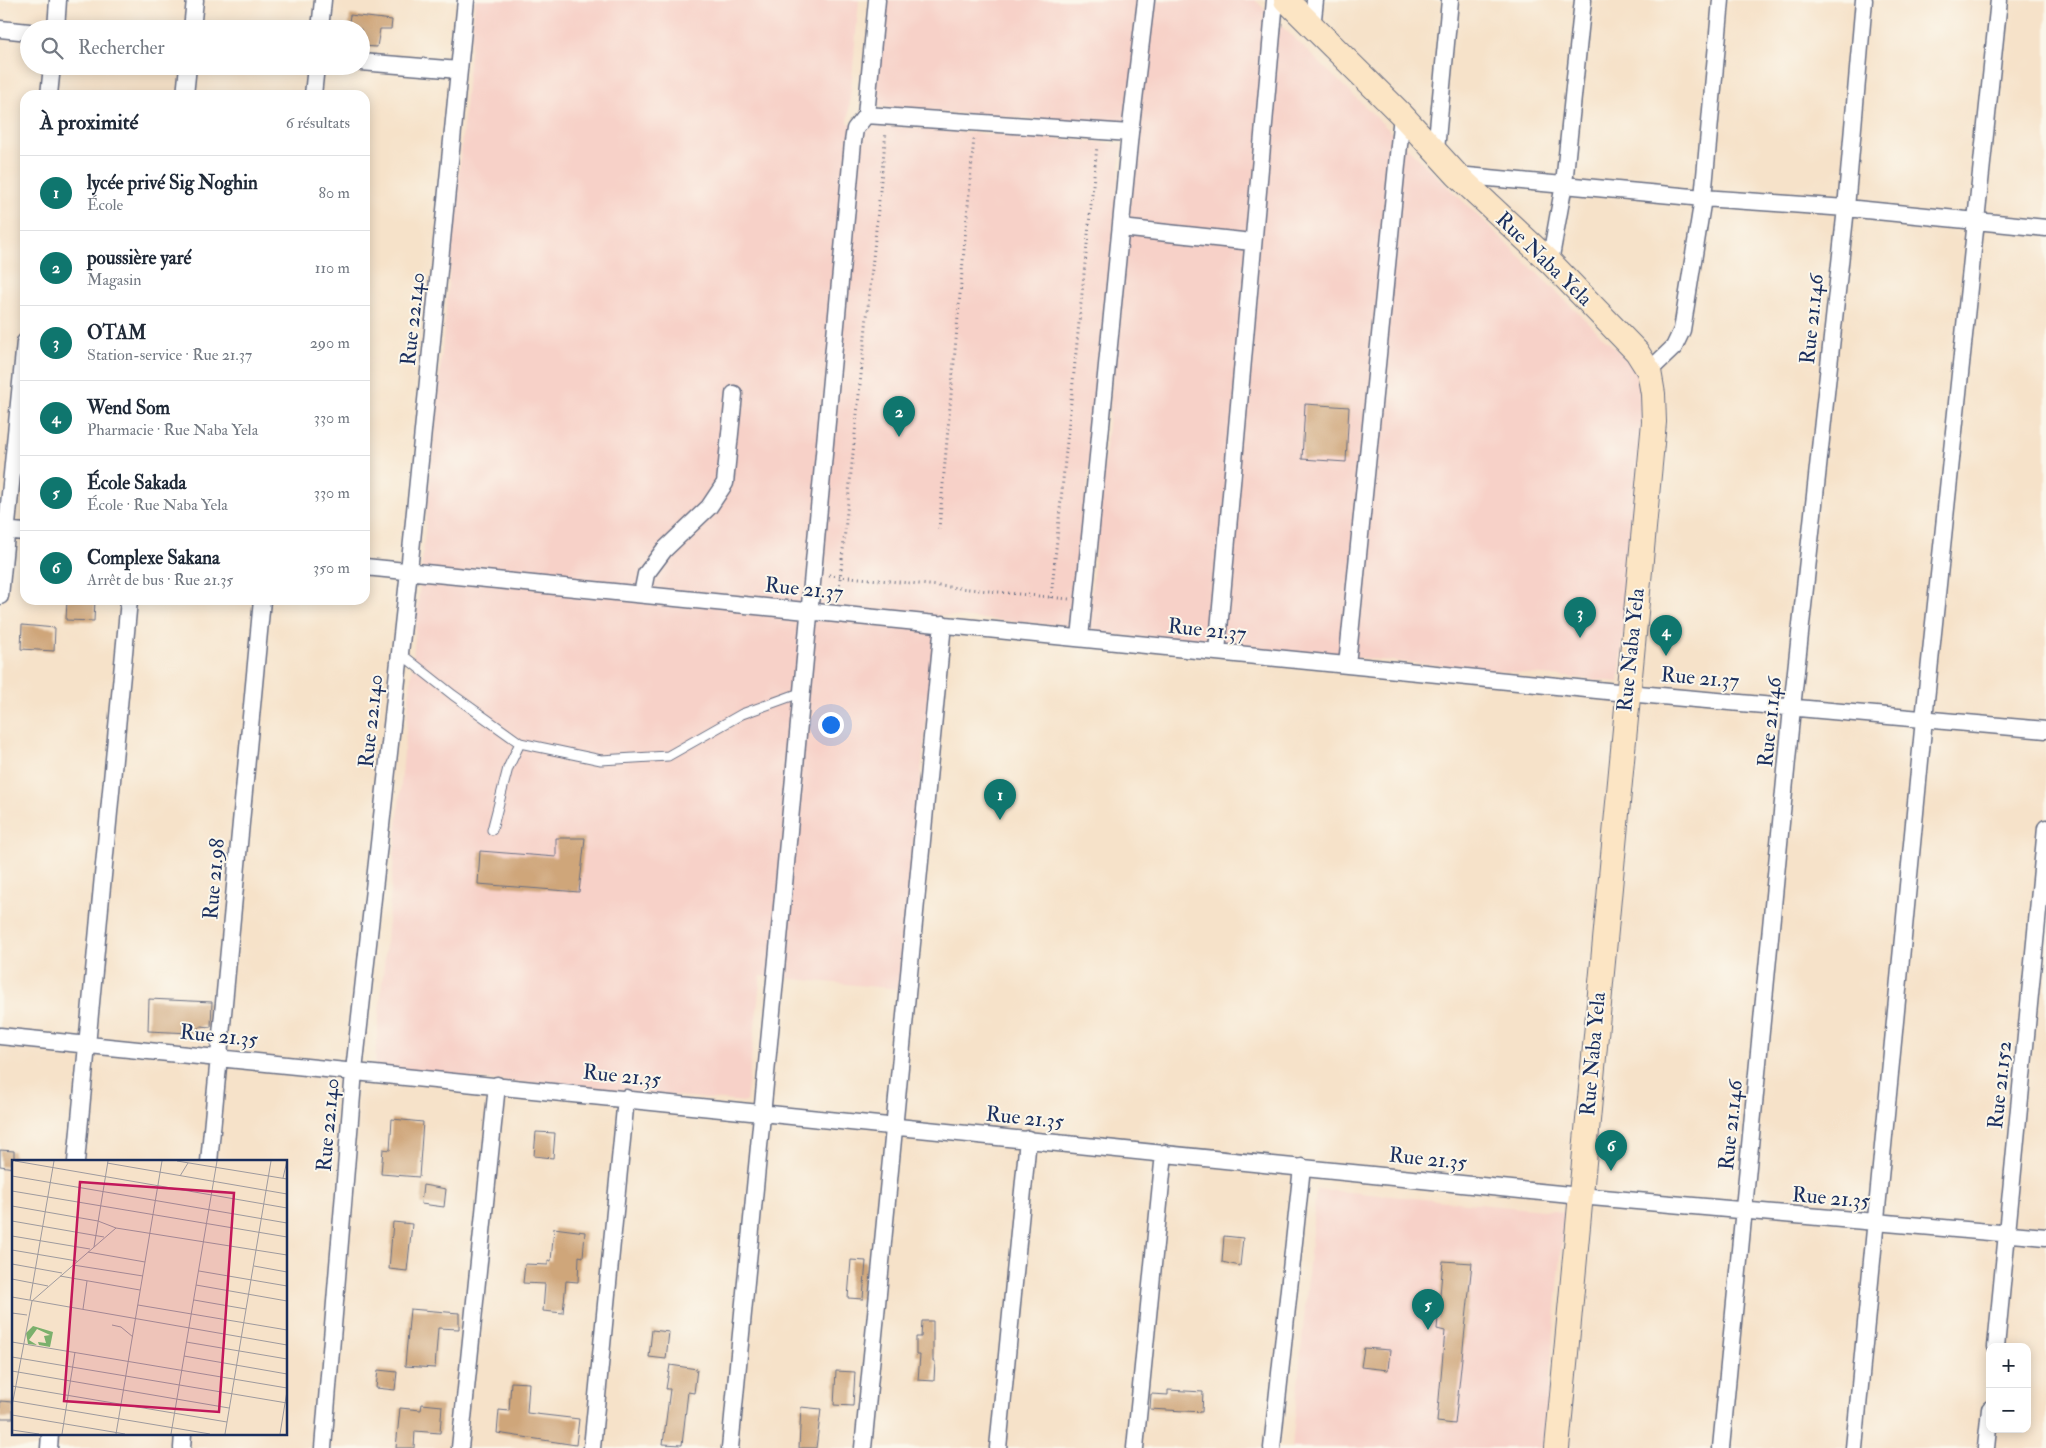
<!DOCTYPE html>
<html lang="fr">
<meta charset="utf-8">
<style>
body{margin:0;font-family:"IM FELL Double Pica",serif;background:#f2f2f3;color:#1f2937}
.controls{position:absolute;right:15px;bottom:15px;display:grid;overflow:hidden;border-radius:10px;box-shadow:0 2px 12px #0003}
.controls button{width:45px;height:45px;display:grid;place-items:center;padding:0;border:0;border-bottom:1px solid #e0e1e3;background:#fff;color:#1f2937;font:25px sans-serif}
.you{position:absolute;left:830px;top:724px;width:18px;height:18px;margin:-12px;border:4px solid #fff;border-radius:50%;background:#1a73e8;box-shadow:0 0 0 8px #1a73e833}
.badge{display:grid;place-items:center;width:32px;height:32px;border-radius:50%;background:#0f766e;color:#fff;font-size:16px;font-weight:700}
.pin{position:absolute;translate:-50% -41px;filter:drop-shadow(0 1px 2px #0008)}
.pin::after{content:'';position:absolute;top:26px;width:18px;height:15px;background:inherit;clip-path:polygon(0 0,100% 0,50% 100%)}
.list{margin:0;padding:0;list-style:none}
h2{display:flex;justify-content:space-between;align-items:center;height:65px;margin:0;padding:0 20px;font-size:21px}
h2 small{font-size:16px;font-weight:400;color:#747a83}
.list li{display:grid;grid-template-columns:32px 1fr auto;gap:15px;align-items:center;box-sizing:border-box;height:75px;padding:0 20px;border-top:1px solid #e0e1e3}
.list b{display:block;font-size:19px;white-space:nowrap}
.list p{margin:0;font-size:16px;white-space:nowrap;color:#747a83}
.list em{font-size:16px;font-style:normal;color:#747a83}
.icon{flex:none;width:28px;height:28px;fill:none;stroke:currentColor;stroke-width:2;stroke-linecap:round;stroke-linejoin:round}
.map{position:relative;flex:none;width:2046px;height:1448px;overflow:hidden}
.search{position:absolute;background:#fff;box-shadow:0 2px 12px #0003;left:20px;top:20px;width:350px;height:55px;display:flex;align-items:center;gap:12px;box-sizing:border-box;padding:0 18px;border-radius:28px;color:#747a83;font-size:19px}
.panel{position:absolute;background:#fff;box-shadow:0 2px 12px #0003;left:20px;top:90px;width:350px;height:515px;border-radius:15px}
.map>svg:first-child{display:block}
.built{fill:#f7d1c8}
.building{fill:#cfa67a}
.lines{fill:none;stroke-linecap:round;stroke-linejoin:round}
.lane-casing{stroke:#686e83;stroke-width:11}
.street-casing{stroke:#686e83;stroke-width:19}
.secondary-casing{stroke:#686e83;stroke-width:26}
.path{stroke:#686e83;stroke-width:3;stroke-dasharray:1 4;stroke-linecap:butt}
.lane{stroke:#fff;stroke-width:9}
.street{stroke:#fff;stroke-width:16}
.secondary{stroke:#fce5c4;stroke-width:24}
.labels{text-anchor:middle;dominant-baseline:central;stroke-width:4;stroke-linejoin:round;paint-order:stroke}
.street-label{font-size:21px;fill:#1b2f5e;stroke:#fbf7ec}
.inset-road{fill:none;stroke:#9e9a9e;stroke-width:1}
.view{fill:#c2185b;fill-opacity:0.15;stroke:#c2185b;stroke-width:2.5}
.inset-edge{fill:none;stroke:#1b2f5e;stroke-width:2.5}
</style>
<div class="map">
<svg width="2046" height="1448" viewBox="0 0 2046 1448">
<rect width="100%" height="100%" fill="#fbf7ec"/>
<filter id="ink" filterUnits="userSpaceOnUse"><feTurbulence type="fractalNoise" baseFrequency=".02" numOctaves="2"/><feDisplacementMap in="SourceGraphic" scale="10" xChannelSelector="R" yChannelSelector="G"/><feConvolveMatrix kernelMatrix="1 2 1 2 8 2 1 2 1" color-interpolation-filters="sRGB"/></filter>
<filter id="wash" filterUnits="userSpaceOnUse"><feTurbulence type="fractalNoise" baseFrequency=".0096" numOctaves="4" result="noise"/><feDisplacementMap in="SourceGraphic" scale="20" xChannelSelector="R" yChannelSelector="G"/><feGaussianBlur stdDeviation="1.12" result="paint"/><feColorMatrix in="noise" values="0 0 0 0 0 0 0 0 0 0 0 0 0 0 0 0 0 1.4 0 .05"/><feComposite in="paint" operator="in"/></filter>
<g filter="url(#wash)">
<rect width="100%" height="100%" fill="#f6e2c9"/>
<path class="built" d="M475,0H859L848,123L1122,144L1073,627L937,615L899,989L761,976L746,1102L374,1070Z
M873,0H1255L1634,367L1643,384L1645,402L1619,682L1087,633L1138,127L863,106Z
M1316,1189L1565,1212L1543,1448H1292Z"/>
<g id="blocks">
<path class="building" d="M350,15L392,20L391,29H380L377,47L361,46V29H348Z
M1305,404L1349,407L1346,462L1302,459Z
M67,600H95L94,621L66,620Z
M22,625L55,628L54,651L21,649Z
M556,838H585L579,892L478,884L480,851L556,857Z
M149,999L212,1002L211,1027L201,1026L191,1033L148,1031Z
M392,1119L423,1122L419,1177L381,1174L383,1149L390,1150Z
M536,1132L555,1133L553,1158L534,1156Z
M0,1150L14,1151V1168L0,1166Z
M423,1185L446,1189L444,1207L421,1204Z
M393,1222L412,1224L407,1271L389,1269Z
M554,1228L585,1232L583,1257L579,1256L578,1282L566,1281L563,1313L543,1311L545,1284L523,1283L525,1264L548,1265V1260L551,1261Z
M1224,1236L1243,1238L1240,1266L1222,1262Z
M851,1260L866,1261L863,1299L848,1298Z
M1443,1261L1472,1263L1455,1424L1437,1422L1445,1331L1437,1329Z
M410,1309L459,1313V1329L438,1328L435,1368L405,1366Z
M922,1321H933V1361H935L934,1381L918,1380L920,1355H916V1337H921Z
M652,1330L669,1332L666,1359L649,1357Z
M1364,1348L1390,1350L1388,1370L1361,1367Z
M670,1365L697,1369L694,1393L688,1392L682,1445L663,1444L670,1389H666Z
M378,1370L397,1372L395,1390L376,1388Z
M836,1371L855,1372L853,1406L834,1405Z
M511,1382L529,1383L527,1413L579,1419L576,1445L497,1433L499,1410L509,1411Z
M1168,1390L1203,1392L1202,1412L1150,1409L1151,1394L1168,1395Z
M0,1401L13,1402V1418H0Z
M422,1404L442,1406L440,1433L415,1431L414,1448H396L400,1408L421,1410Z
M801,1407L821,1409L816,1448H799Z"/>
</g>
</g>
<g filter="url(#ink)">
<use href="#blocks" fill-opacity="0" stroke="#686e83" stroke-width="1"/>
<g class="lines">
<defs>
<path id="lane" d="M400,653L453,695L520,743L601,760L668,756L742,714L800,693
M492,830L508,768L520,743"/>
<path id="street" d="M1312,28L1315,0
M0,29L29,32
M56,29L58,0
M192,29L195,0
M320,29L323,0
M361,62L459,70
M49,95L52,66
M185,95L188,66
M313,95L316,66
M866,115L1130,133
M1436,150L1450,0
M1457,175L1703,198L1846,208L2046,228
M1121,228L1252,242
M1550,262L1564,184L1583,0
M1649,371L1674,347L1682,330L1703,198L1721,0
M0,530L25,532
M365,567L1627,693L2046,730
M642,594L646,574L664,550L709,507L725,483L734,394
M0,596L25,342
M1080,638L1130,133L1146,0
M1217,652L1275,0
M1347,665L1402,115
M0,1036L1580,1196L2046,1237
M76,1162L129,600
M209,1162L262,600
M1996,1347L2046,828
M49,1448L50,1434
M182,1448L183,1434
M323,1448L354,1071L409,571L466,0
M460,1448L497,1085
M592,1448L626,1098
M730,1448C774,1013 811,577 853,142L855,129L866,115L877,0
M863,1448L943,624
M998,1448L1028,1139
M1135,1448L1164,1153
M1272,1448L1302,1167
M1721,1448L1792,708L1846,208L1864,0
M1854,1448L1924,719L1999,0
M1986,1448L1990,1409"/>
<path id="secondary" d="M1286,0L1402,115L1457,175L1550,262L1637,352L1649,371L1653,394L1654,422L1557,1448"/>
</defs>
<use href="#lane" class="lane-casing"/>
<use href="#street" class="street-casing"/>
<use href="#secondary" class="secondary-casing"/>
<path class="path" d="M939,529L974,138
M829,575L1069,599
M1051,598L1097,146
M838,599L886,132"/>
<use href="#lane" class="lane"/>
<use href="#street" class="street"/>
<use href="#secondary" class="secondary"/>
</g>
</g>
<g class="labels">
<g class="street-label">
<text transform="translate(1544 259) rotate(44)">Rue Naba Yela</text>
<text transform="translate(413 319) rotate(-84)">Rue 22.140</text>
<text transform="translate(1812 319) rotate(-84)">Rue 21.146</text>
<text transform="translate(804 589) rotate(6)">Rue 21.37</text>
<text transform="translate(1207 630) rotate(6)">Rue 21.37</text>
<text transform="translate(1631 650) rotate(-84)">Rue Naba Yela</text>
<text transform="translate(1700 678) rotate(5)">Rue 21.37</text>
<text transform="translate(371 721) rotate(-84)">Rue 22.140</text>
<text transform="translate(1770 722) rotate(-84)">Rue 21.146</text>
<text transform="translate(214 879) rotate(-85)">Rue 21.98</text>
<text transform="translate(219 1036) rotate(6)">Rue 21.35</text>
<text transform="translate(1593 1054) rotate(-85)">Rue Naba Yela</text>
<text transform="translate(622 1076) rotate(6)">Rue 21.35</text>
<text transform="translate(2000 1085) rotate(-84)">Rue 21.152</text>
<text transform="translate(1025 1118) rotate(6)">Rue 21.35</text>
<text transform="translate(328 1125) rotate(-85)">Rue 22.140</text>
<text transform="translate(1731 1125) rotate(-84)">Rue 21.146</text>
<text transform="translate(1428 1159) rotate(6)">Rue 21.35</text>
<text transform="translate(1831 1198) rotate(5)">Rue 21.35</text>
</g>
</g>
<g transform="translate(12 1160)">
<rect width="275" height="275" fill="#f6e2c9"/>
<path d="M21,166L41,172L38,187L27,185L26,182L34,183L32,176L38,175L25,169L17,180L25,185L16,184L14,173Z" fill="#7bb06c"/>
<path class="inset-road" d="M3,1L275,48M165,1L275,19M95,3L275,34M0,16L275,63M168,16L176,3M271,18L275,1M0,31L275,77M0,46L86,61L104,68M0,61L92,77M0,76L78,89M82,87L96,1M0,90L65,101M76,92L133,102M0,104L50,113M61,105L131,116M242,106L275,112M187,111L275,126M48,116L128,130M0,119L36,126M184,125L275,141M0,137L275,185M18,140L42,1M182,140L234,149M126,145L275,170M71,149L75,121M0,153L15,155M100,165L109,167L121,177M0,182L275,228M174,182L275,199M172,196L275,214M0,197L275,243M0,211L217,248M0,226L215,262M1,241L198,274M0,246L20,141L104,68L275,95M0,255L113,274M0,270L27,274M50,274L63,192M104,274L150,1M159,274L205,1M213,274L259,1M268,274L275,231"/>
<path class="view" d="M68,22L222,33L207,252L52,241Z"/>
<rect width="275" height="275" class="inset-edge"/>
</g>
</svg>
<div class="controls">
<button>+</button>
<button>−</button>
</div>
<div class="you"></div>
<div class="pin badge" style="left:1000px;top:820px">1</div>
<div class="pin badge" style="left:899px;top:437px">2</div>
<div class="pin badge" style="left:1580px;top:638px">3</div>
<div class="pin badge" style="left:1666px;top:656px">4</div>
<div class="pin badge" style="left:1428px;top:1330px">5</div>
<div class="pin badge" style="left:1611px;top:1171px">6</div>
<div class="search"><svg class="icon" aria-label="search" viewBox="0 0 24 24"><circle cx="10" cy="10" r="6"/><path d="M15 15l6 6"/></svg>Rechercher</div>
<section class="panel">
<h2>À proximité<small>6 résultats</small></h2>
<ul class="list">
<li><span class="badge">1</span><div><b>lycée privé Sig Noghin</b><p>École</p></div><em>80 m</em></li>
<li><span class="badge">2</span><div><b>poussière yaré</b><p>Magasin</p></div><em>110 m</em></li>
<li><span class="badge">3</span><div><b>OTAM</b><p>Station-service · Rue 21.37</p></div><em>290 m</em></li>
<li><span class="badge">4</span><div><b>Wend Som</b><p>Pharmacie · Rue Naba Yela</p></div><em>330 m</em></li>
<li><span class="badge">5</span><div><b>École Sakada</b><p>École · Rue Naba Yela</p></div><em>330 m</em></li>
<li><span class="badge">6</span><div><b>Complexe Sakana</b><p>Arrêt de bus · Rue 21.35</p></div><em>350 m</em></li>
</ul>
</section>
</div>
